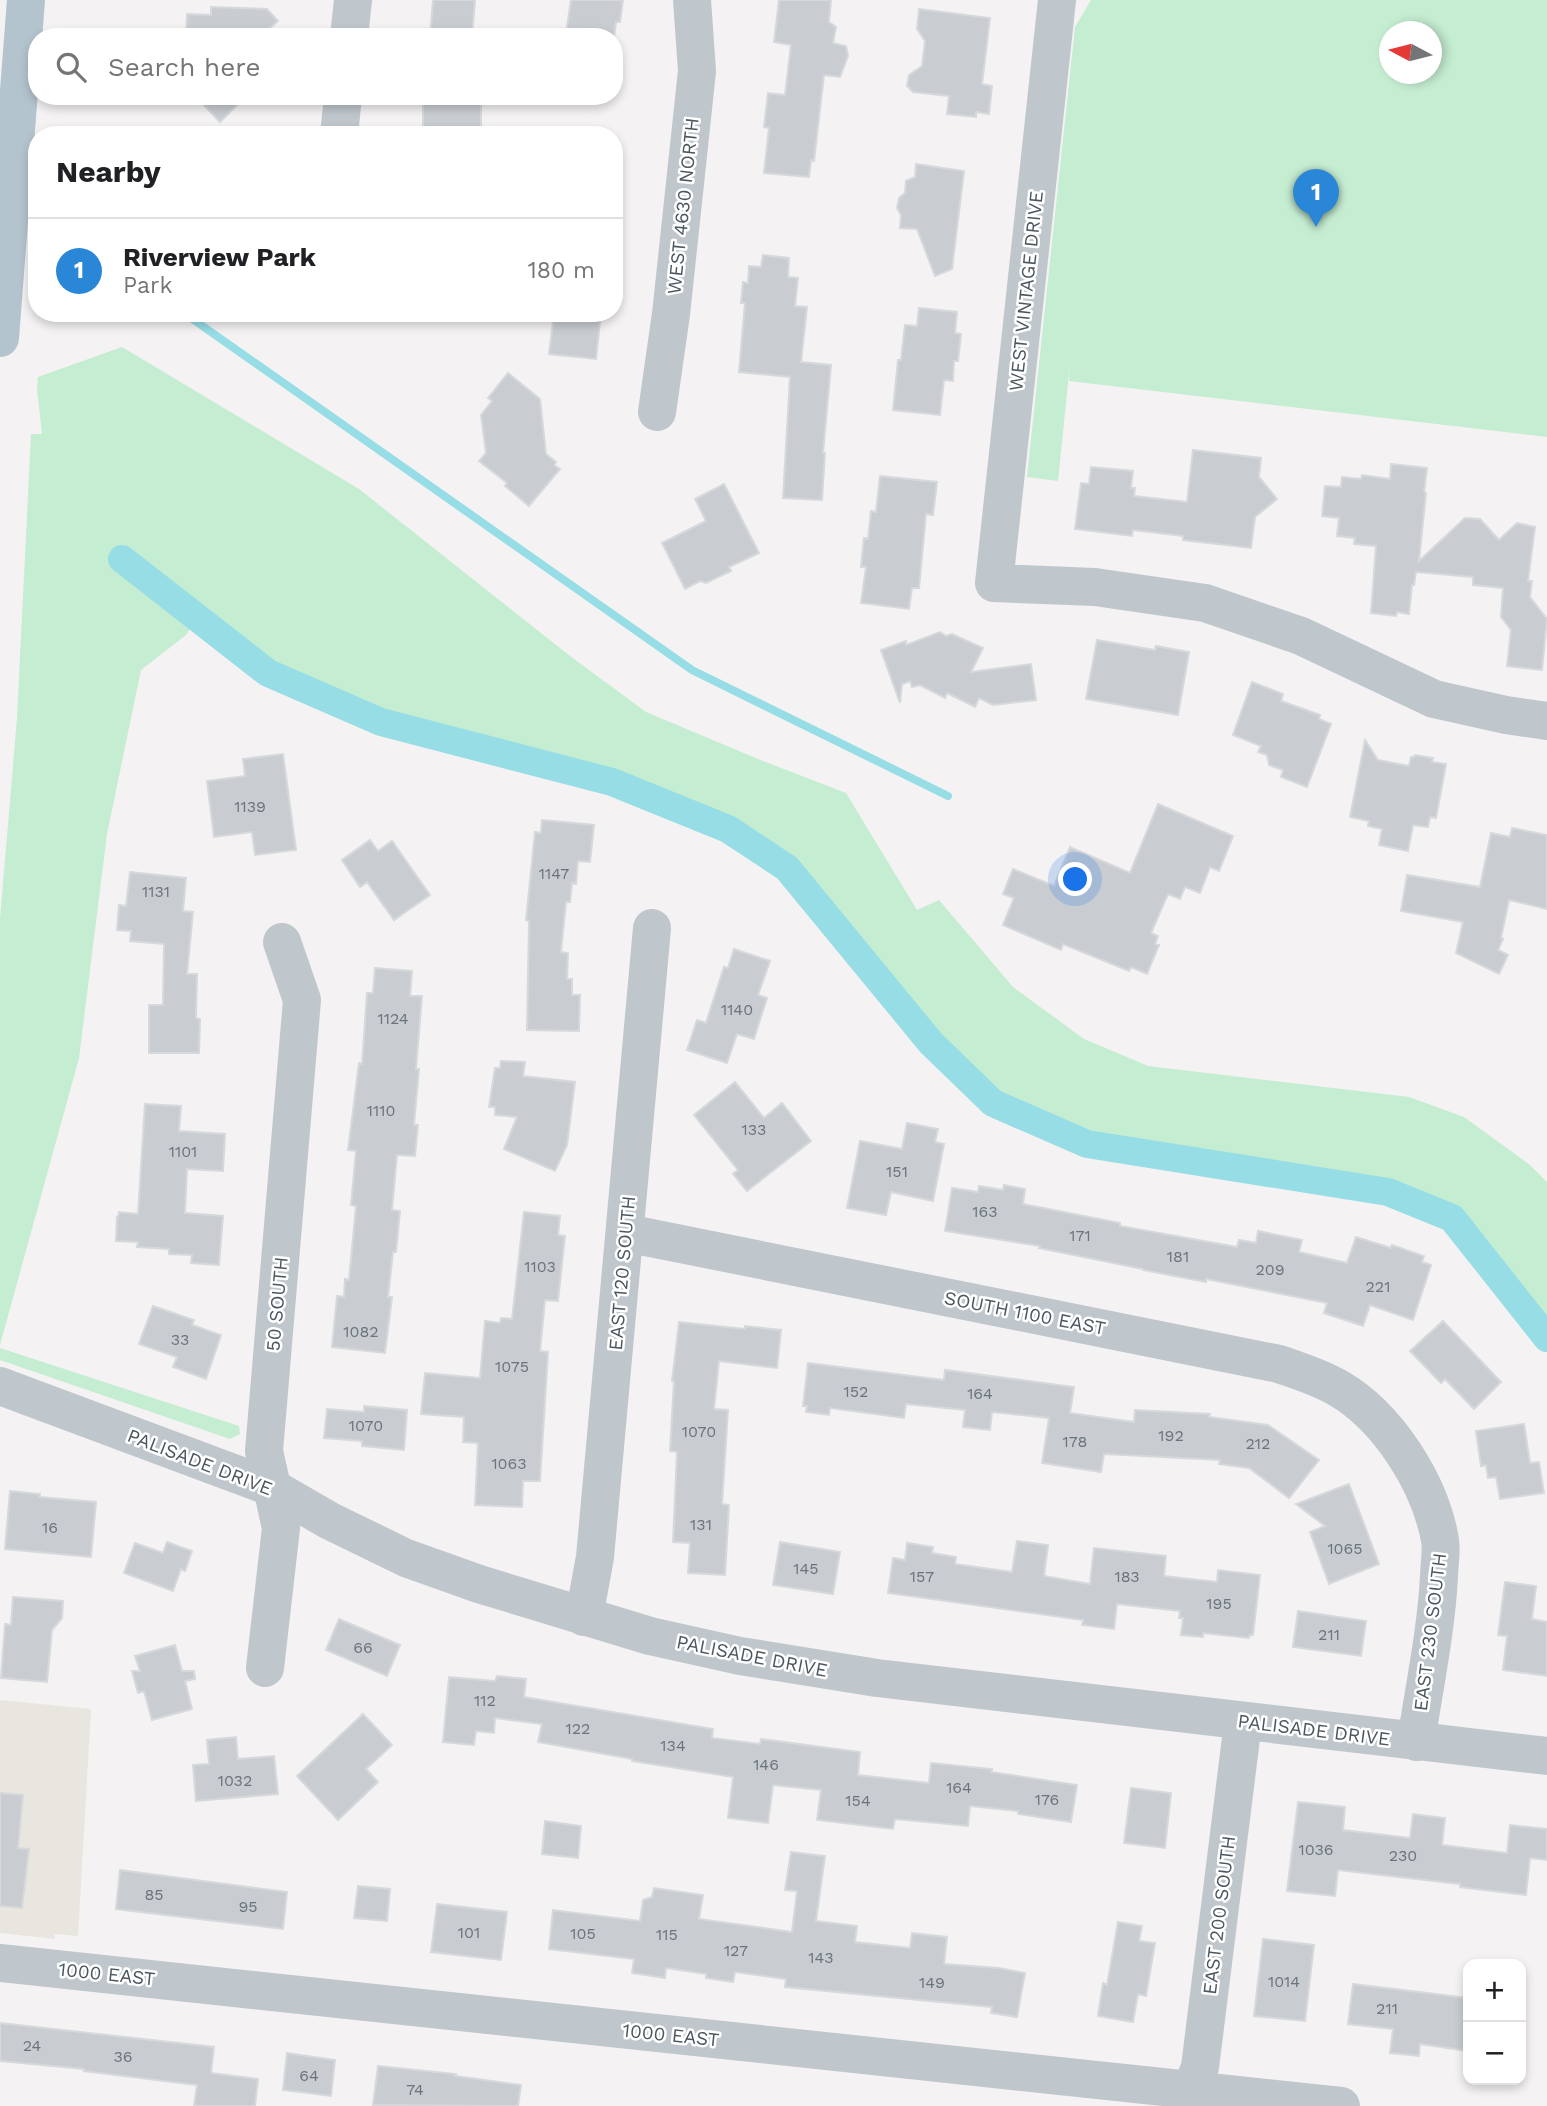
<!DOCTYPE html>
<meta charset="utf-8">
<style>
body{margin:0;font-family:"Work Sans",sans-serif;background:#f6f6f6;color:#202124}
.controls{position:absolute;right:21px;bottom:21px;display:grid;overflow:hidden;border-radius:14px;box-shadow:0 4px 10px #0003}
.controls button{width:63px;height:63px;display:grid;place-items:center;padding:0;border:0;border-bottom:2px solid #e0e0e0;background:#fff;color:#202124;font:35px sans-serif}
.compass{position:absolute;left:1379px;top:21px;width:63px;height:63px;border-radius:50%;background:#fff;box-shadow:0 4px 10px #0003;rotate:277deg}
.you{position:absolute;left:1076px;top:880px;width:24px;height:24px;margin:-18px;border:5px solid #fff;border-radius:50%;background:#1a73e8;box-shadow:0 0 0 10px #1a73e833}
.badge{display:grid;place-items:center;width:46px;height:46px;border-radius:50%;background:#2a86d6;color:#fff;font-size:23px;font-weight:700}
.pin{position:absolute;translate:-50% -58px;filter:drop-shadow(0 2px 4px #0008)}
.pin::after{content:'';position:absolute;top:37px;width:24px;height:21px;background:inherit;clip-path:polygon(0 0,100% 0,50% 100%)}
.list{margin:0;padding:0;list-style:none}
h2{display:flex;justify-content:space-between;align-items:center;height:91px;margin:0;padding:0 28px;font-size:30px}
h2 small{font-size:23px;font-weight:400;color:#757577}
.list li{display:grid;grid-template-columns:46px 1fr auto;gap:21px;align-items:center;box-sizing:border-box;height:105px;padding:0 28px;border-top:2px solid #e0e0e0}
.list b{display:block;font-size:26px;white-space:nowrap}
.list p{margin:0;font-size:23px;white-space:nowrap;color:#757577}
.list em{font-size:23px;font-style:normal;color:#757577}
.icon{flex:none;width:38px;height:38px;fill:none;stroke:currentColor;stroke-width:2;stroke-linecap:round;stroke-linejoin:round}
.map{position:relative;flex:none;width:1547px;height:2106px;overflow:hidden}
.search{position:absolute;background:#fff;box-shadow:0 4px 10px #0003;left:28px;top:28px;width:595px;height:77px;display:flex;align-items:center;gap:18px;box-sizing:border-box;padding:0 24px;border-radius:28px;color:#757577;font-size:26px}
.panel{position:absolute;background:#fff;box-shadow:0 4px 10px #0003;left:28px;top:126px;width:595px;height:196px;border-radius:28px}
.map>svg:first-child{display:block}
.commercial{fill:#e9e6e0}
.green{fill:#c5edd1;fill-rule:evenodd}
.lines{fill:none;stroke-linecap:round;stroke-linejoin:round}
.stream{stroke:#96dde6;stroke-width:8}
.canal{stroke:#96dde6;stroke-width:28}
.building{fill:#c9cdd1;stroke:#d6d9dc;stroke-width:2}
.minor{stroke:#bfc7cd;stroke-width:38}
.major{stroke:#b4c4ce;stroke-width:38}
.labels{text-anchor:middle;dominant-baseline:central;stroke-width:5;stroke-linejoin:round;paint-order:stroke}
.number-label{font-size:16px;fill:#6a747b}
.street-label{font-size:19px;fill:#4b575e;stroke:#fff}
</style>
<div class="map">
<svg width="1547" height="2106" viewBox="0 0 1547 2106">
<rect width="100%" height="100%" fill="#f4f2f2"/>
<path class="commercial" d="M0,1700L91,1709L78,1936L54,1934L55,1939L0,1933Z"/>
<path class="green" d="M1091,0H1547V437L1069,381L1070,364L1058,481L1027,477L1075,27ZM1390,32H1432V74H1390Z
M122,347L359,489L570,656L646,712L758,759L846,793L917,910L939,900L1013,987L1084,1039L1148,1066L1409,1097L1464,1117L1530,1165L1547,1182V1324L1473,1231L1419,1196L1091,1136L1005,1100L958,1062L870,959L790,860L701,811L526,753L383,716L274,664L202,612L186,635L141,670L107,834L79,1058L0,1345V919L17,718L31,434H42L37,389L38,377Z
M0,1348L239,1426L240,1434L230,1439L0,1360Z"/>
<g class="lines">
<path class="stream" d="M21,214L37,224
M184,313L692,670L948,796"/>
<path class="canal" d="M122,559L268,673L381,722L612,782L728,829L787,868L931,1043L993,1103L1087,1144L1388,1192L1452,1218L1547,1338"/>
</g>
<path class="building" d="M433,0H475L472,37H430Z
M571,0H623L620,22H616L614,37H577L578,34L566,33Z
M779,0H831L829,22L836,27L833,43L846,46L848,56L840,77L824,75L814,161L811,160L809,177L764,173L769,128L764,127L768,93L785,95L791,45L774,42Z
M211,7L267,9L278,21L260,37H186L187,14L211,15Z
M919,9L990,18L982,84L992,86L989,114L976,112V117L947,114L949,96L913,92L907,86L909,75L922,66L925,41L917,29Z
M195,96H246L220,122Z
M423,96H481V135H423Z
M916,164L964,171L952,269L935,276L917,229L900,228L901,215L897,208L899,198L905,193L906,181L915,177Z
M763,255L789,258L788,277L798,278L795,306L807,307L801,362L831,365L823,453H825L822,500L783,498L790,377L739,372L745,303H741L743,282L748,283L749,266L761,267Z
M919,308L957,312L955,333L961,334L958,361H954L953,381L944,380L940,415L893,410L898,360H901L905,325L917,326Z
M554,313H601L596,359L549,354Z
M508,373L540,399L546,454L556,462L554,465L560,469L529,506L505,486L507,483L479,461L486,453L481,415L492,401L488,398Z
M1193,450L1261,458L1259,477L1277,499L1255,517L1251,548L1183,540V536L1133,530L1132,536L1075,529L1081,483L1089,484L1091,467L1133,471L1131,488H1135L1134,496L1187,502Z
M1391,464L1427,468L1424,492L1426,493L1419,561L1465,518L1480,519L1499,540L1517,523L1535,527L1528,581H1532L1530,597L1547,619L1542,670L1507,666L1511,630L1501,617L1503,588L1473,585V577L1416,572L1414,585H1412L1409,614L1397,612L1396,616L1371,613L1376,546L1354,544L1355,538L1337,536L1339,518L1322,516L1325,486L1341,487L1342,477L1361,479L1362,475L1390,479Z
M880,476L937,482L933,515L926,514L919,588H912L909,609L861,603L866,567H861L864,538L868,539L871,511L876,512Z
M724,484L759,553L729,567L731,571L706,583L700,581L685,589L662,543L706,521L695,499Z
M940,632L946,636L952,634L983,648L971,672L1031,664L1036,700L993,705L979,698L975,707L947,693L945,698L920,685L912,687L910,681L902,684L900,703L881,650L906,641V645Z
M1097,640L1155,650L1156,646L1189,652L1178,715L1086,699Z
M1252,682L1283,694L1281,701L1320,715L1319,719L1331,724L1307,787L1281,777L1283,770L1269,765L1267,755L1258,752L1261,746L1233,735Z
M1365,740L1378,760L1409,766L1411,757H1414L1415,755L1433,758L1432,762L1446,764L1436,818L1430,817L1428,827L1413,825L1408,851L1379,845L1382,829L1368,826L1369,821L1350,817Z
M283,754L296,850L255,855L252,832L214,837L207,781L245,776L243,759Z
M1158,804L1233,836L1219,871L1210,867L1200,893L1185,887L1180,899L1168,894L1151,933L1158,936L1155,944L1159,945L1147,974L1131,967L1129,971L1063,944L1061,950L1003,925L1014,898L1003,894L1013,869L1054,886L1070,847L1130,873Z
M542,820L594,825L590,862L578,861L576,884L572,883L570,902H566L561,952L568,953L567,979H572V995H580L579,1031L527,1030L529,921L526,920L535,832L541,833Z
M1512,828L1547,835V909L1509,900L1501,938L1503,939L1498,950L1508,955L1499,974L1456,953L1463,922L1401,911L1407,875L1480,887L1491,833L1510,837Z
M370,840L378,851L392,841L430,895L394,920L367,882L360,887L342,860Z
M130,872L186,878L183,911L193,912L187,974H197L196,1018L200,1019L199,1053H149V1005H163L164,944L130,941L131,931L117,930L119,905L126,906Z
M734,949L770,961L758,995L767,998L754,1039L737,1034L727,1063L687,1050L697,1020L706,1023L724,967L728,968Z
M375,968L412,971L410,996H422L416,1069H419L414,1125H418L415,1156L397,1155L392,1210L400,1211L396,1252H393L388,1297H392L385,1353L332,1347L337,1296L344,1297L345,1279L349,1280L356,1206L351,1205L356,1151L348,1150L359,1063L362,1064L367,993H373Z
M501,1061L525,1062L523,1076L575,1082L567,1145L555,1171L504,1149L517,1117L495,1115V1107H489L495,1068H500Z
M735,1082L764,1118L782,1103L811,1141L747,1191L733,1174L738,1170L694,1115Z
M145,1104L181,1106L179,1131L225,1134L223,1171L187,1169L185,1213L223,1216L219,1265L191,1263L192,1255L169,1254V1249L137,1247L138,1242L116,1241L117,1217H118L119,1212L138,1214Z
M907,1123L938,1129L935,1142L944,1144L933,1201L891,1192L886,1215L847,1208L860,1141L902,1149Z
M1004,1185L1025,1189L1023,1204L1120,1223V1226L1237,1247L1239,1240L1256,1243L1258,1231L1302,1240L1299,1252L1347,1263L1356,1237L1391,1248L1392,1245L1424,1256L1422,1262L1431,1265L1413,1320L1370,1305L1363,1326L1324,1313L1327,1303L1206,1279V1282L1143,1270V1269L1039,1248L1040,1246L945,1231L952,1188L978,1192L979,1186L1003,1190Z
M524,1212L560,1216L558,1235L565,1236L558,1301L545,1300L540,1351L548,1352L540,1481H523L522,1507L475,1505L478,1443L463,1442L464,1417L421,1414L425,1373L480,1378L485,1321L500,1323L501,1318L512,1319Z
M153,1306L194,1320L192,1325L221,1335L206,1379L173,1367L177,1357L139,1344Z
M1443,1321L1501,1382L1474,1409L1445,1379L1441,1383L1410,1351Z
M679,1322L745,1329V1326L781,1330L777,1368L719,1361L714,1409L728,1410L722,1504L729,1505L725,1575L688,1573L690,1543L673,1542L677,1452L670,1451L674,1381H672Z
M808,1363L944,1380L945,1370L1074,1387L1070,1413L1134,1422L1135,1410L1210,1414L1209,1417L1268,1425L1319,1460L1289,1498L1249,1468L1219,1464L1220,1460L1104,1454L1101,1472L1042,1463L1049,1418L992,1412L990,1430L963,1427L965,1410L906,1404L904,1418L830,1408L829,1415L806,1412L807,1406H803Z
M364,1406L407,1410L404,1450L362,1446V1441L324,1438L327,1409L364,1412Z
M1524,1424L1530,1463L1539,1462L1544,1493L1500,1499L1496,1477L1488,1478L1486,1465L1481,1466L1476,1431Z
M1349,1484L1379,1564L1329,1584L1310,1532L1325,1526L1296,1504Z
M10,1491L40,1494L39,1497L96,1502L91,1557L5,1549Z
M1017,1541L1048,1545L1044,1576L1090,1584L1094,1548L1166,1556L1164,1576L1217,1582L1218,1570L1260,1575L1253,1635H1250L1249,1638L1203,1633V1637L1181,1635L1183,1618H1179L1180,1611L1117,1604L1114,1629L1082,1625L1083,1620L888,1593L893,1558L905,1560L907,1543L933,1547L932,1553L956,1557L955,1564L1012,1572Z
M167,1542L192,1551L185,1571L181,1569L173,1591L124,1573L135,1543L163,1553Z
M780,1542L840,1552L833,1594L773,1585Z
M1505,1582L1536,1586L1532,1619L1547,1622V1676L1503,1670L1507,1636L1498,1635Z
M13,1597L63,1601L62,1618L52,1630L47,1682L1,1678L5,1624L11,1625Z
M1298,1611L1366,1621L1361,1656L1293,1647Z
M339,1619L400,1645L387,1676L326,1650Z
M175,1645L182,1671H194L195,1679L185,1681L192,1709L152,1720L144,1691L138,1693L132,1671H140L135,1656Z
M497,1676L526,1679L524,1697L713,1729L712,1738L760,1744L761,1739L860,1752L858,1775L929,1783L931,1763L992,1769L991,1772L1077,1785L1071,1822L1018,1814V1811L970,1806L968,1826L895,1819L893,1829L817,1820L821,1790L773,1785L768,1823L728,1818L733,1777L632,1761V1759L538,1742L542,1724L495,1718L494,1733L476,1731L474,1745L443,1742L449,1677L495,1681Z
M363,1714L392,1745L366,1769L378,1782L338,1820L297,1776Z
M236,1737L238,1759L274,1756L278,1794L196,1801L193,1765L209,1764L207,1740Z
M1131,1788L1171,1793L1165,1848L1124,1843Z
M0,1793L23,1795L18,1848L29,1849L22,1908L0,1906Z
M1298,1802L1345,1807L1343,1830L1410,1838L1413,1814L1445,1818L1442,1845L1507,1853L1510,1825L1547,1829V1860L1530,1858L1526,1895L1460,1887V1884L1338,1870L1335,1896L1287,1891Z
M545,1821L581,1826L578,1858L542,1854Z
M791,1852L825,1856L816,1921L857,1926L855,1942L910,1948L912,1933L947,1937L944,1964L999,1968L1025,1973L1017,2017L991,2013L992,2007L785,1987L786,1979L735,1972L733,1982L706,1978V1974L666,1968L665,1978L632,1973L634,1959L549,1949L553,1910L640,1921L643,1900L652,1897L654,1888L703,1895L699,1919L792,1932L797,1891L785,1890Z
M120,1870L287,1892L283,1929L116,1909Z
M358,1886L390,1889L387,1921L354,1918Z
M437,1904L507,1912L501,1960L431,1952Z
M1118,1922L1142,1926L1139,1941L1155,1943L1146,1996L1138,1994L1133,2022L1098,2016L1103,1983L1107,1985Z
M1263,1939L1314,1945L1305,2021L1254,2016Z
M1353,1984L1468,1998V2051L1420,2044L1419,2056L1390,2053L1393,2029L1348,2024Z
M0,2023L214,2047L211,2073L258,2079L255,2106H194L197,2085L84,2071V2069L0,2061Z
M287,2053L335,2060L331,2096L283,2090Z
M378,2066L456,2074L455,2076L521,2085L518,2106L373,2105Z"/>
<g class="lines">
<path class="minor" d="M1057,0L994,583L1095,587L1205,603L1301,636L1434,699L1506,715L1547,721
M349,37L353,0
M339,135L343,96
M657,412L671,314L697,71L692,0
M626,1233L1279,1364C1299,1371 1319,1377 1338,1388C1388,1417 1430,1483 1440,1540C1442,1552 1439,1566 1439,1577C1436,1632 1424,1688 1416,1742
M0,1386L271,1487L330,1521L406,1558L479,1584L650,1636L740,1656L877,1678L1547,1756
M584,1617L595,1557L652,928
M265,1668L281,1528L264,1451L302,1000L282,942
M0,1963L1341,2106
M1189,2106L1191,2091L1200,2067L1243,1722"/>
<path class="major" d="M0,338L26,0"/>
</g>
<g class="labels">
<g class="number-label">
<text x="250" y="806">1139</text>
<text x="554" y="873">1147</text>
<text x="156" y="891">1131</text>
<text x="737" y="1009">1140</text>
<text x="393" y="1018">1124</text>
<text x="381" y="1110">1110</text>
<text x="754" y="1129">133</text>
<text x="183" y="1151">1101</text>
<text x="897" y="1171">151</text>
<text x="985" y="1211">163</text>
<text x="1080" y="1235">171</text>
<text x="1178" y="1256">181</text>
<text x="540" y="1266">1103</text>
<text x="1270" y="1269">209</text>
<text x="1378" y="1286">221</text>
<text x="361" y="1331">1082</text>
<text x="180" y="1339">33</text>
<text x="512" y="1366">1075</text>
<text x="856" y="1391">152</text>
<text x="980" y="1393">164</text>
<text x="366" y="1425">1070</text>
<text x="699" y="1431">1070</text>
<text x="1171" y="1435">192</text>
<text x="1075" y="1441">178</text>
<text x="1258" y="1443">212</text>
<text x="509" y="1463">1063</text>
<text x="701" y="1524">131</text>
<text x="50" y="1527">16</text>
<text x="1345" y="1548">1065</text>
<text x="806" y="1568">145</text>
<text x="922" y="1576">157</text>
<text x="1127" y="1576">183</text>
<text x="1219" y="1603">195</text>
<text x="1329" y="1634">211</text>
<text x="363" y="1647">66</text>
<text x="485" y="1700">112</text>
<text x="578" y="1728">122</text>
<text x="673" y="1745">134</text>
<text x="766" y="1764">146</text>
<text x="235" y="1780">1032</text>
<text x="959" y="1787">164</text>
<text x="1047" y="1799">176</text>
<text x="858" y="1800">154</text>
<text x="1316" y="1849">1036</text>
<text x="1403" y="1855">230</text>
<text x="154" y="1894">85</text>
<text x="248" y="1906">95</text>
<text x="469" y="1932">101</text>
<text x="583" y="1933">105</text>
<text x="667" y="1934">115</text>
<text x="736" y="1950">127</text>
<text x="821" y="1957">143</text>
<text x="1284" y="1981">1014</text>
<text x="932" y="1982">149</text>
<text x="1387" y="2008">211</text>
<text x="32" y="2045">24</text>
<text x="123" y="2056">36</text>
<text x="309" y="2075">64</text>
<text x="415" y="2089">74</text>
</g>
<g class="street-label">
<text transform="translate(683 206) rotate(-84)">WEST 4630 NORTH</text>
<text transform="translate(1026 291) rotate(-84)">WEST VINTAGE DRIVE</text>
<text transform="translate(622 1273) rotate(-85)">EAST 120 SOUTH</text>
<text transform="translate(277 1304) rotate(-85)">50 SOUTH</text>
<text transform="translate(1025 1313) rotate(11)">SOUTH 1100 EAST</text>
<text transform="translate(200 1462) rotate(21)">PALISADE DRIVE</text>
<text transform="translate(1430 1632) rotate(-83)">EAST 230 SOUTH</text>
<text transform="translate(752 1656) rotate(11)">PALISADE DRIVE</text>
<text transform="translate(1314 1730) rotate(7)">PALISADE DRIVE</text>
<text transform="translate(1219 1915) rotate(-83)">EAST 200 SOUTH</text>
<text transform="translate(107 1974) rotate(6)">1000 EAST</text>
<text transform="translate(671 2035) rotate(6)">1000 EAST</text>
</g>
</g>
</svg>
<div class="controls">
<button>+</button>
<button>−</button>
</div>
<svg class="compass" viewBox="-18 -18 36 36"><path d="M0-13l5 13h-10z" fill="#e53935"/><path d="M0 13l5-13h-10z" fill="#757577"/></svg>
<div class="you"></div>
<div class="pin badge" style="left:1316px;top:227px">1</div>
<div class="search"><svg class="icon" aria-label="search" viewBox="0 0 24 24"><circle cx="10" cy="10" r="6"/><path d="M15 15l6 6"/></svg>Search here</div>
<section class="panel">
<h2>Nearby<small></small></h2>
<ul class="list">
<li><span class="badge">1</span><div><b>Riverview Park</b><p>Park</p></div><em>180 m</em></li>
</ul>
</section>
</div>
